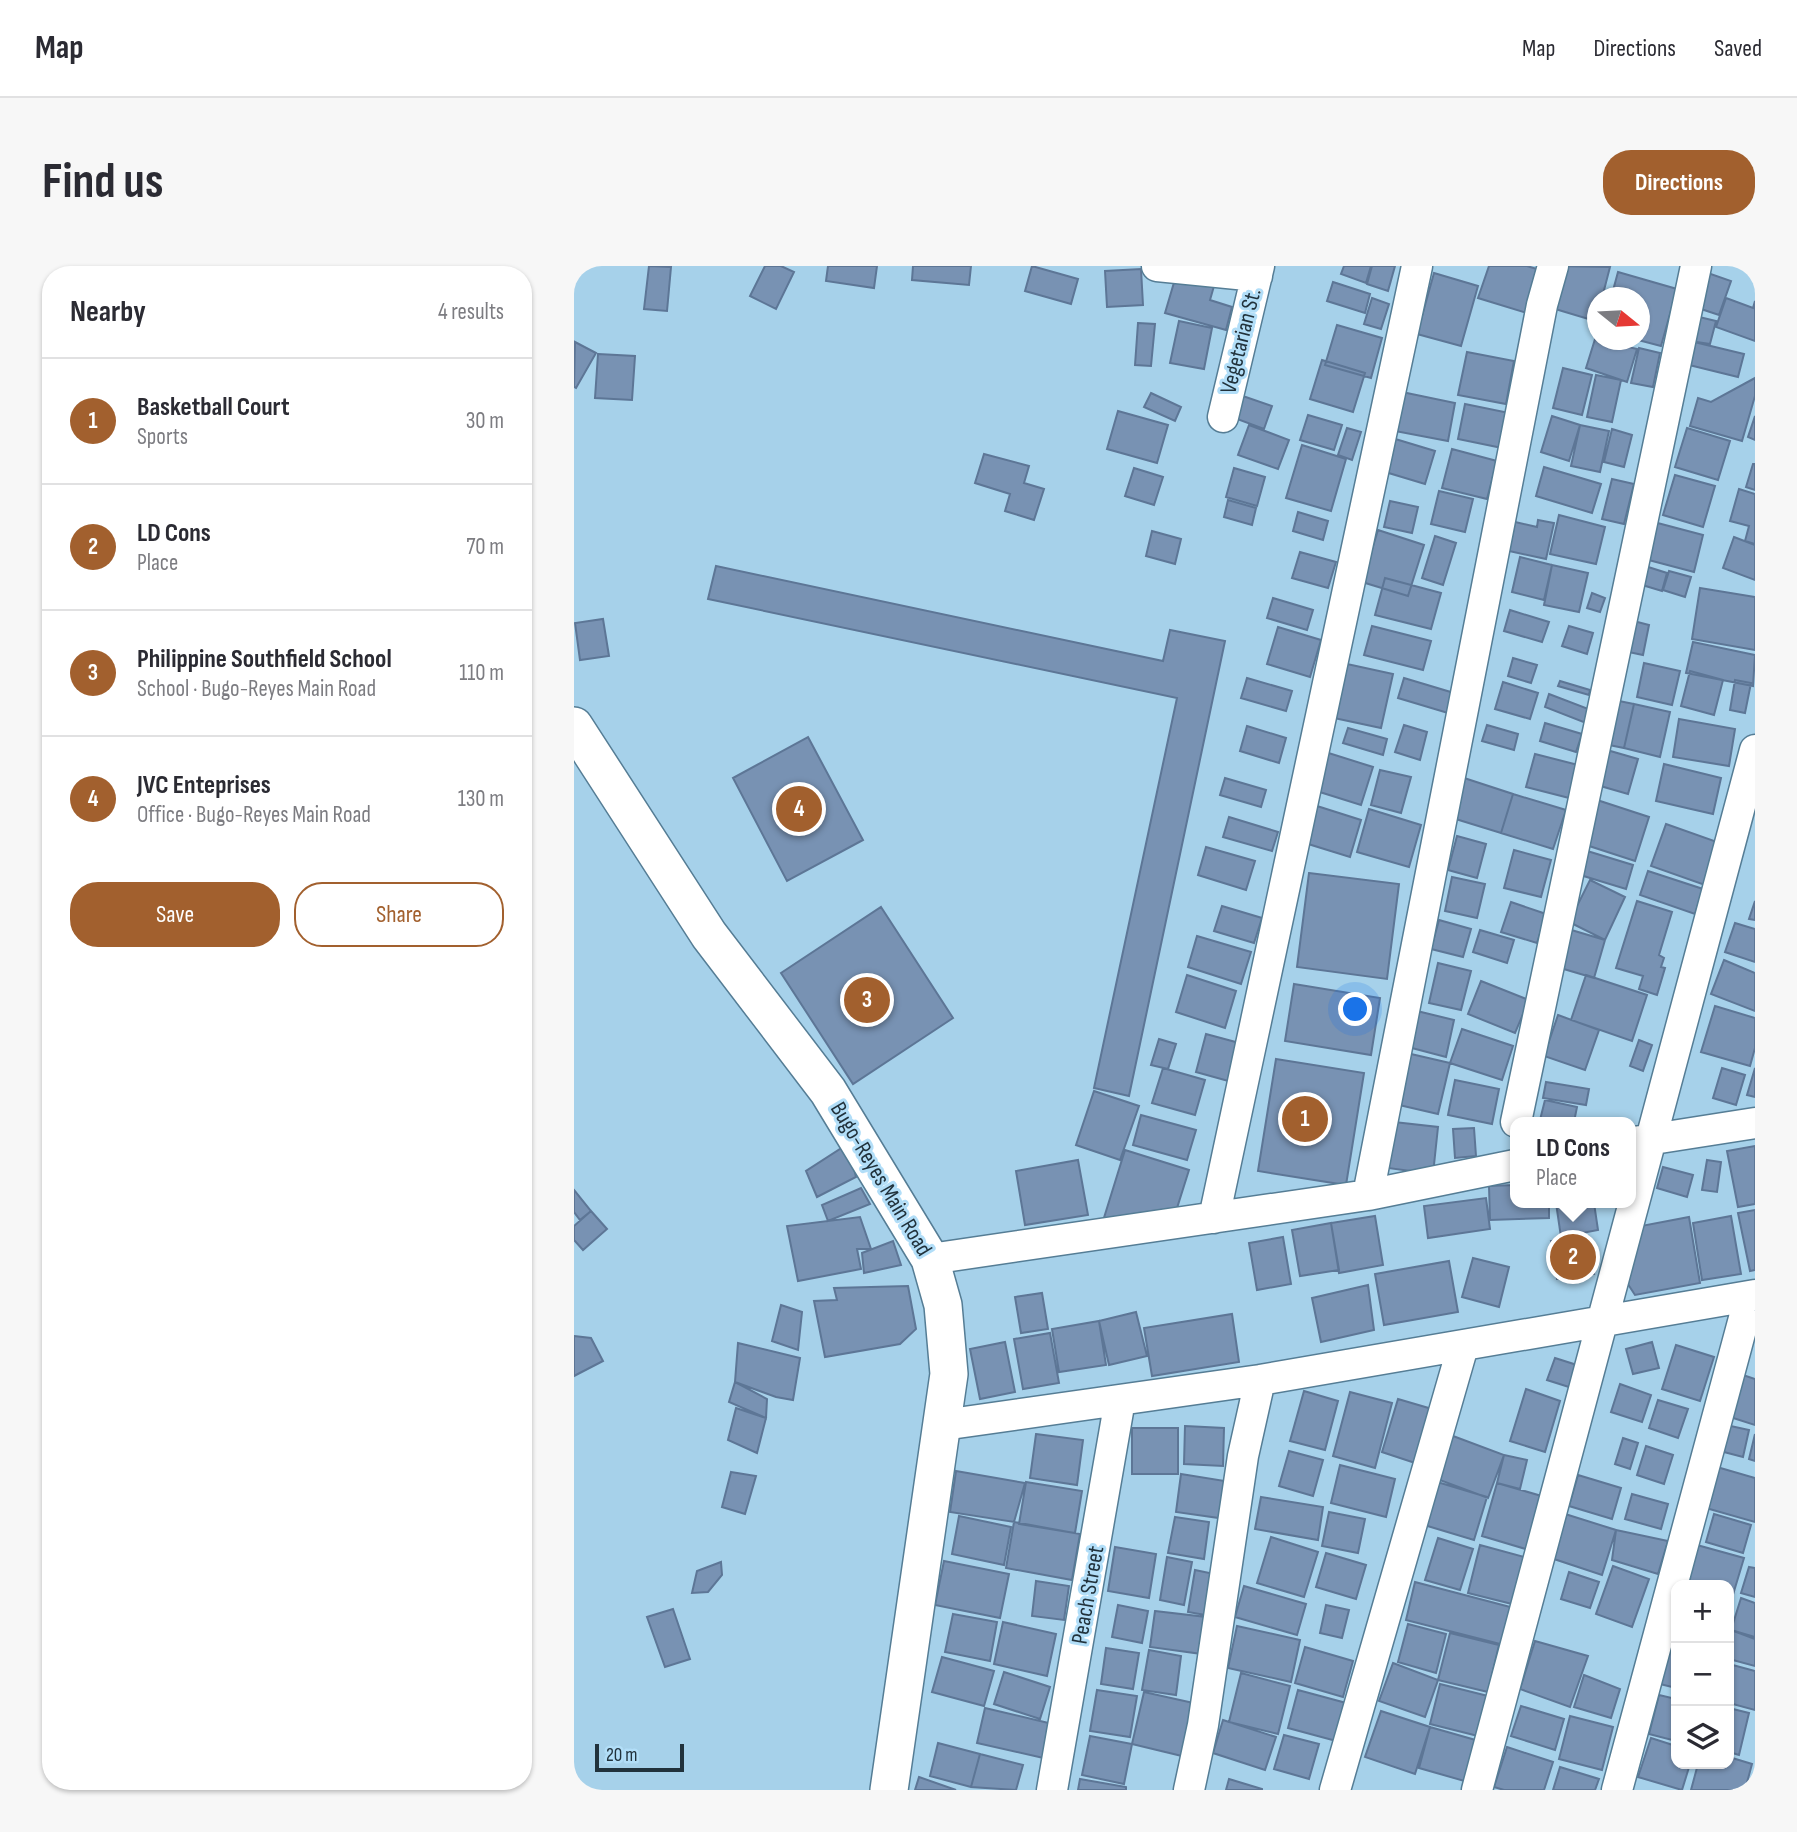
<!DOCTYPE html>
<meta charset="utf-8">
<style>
body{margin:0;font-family:"Sofia Sans Condensed",sans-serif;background:#f7f7f7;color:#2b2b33}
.controls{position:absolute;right:21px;bottom:21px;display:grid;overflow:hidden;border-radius:14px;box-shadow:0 2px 5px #0004}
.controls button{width:63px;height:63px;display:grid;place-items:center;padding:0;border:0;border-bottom:2px solid #e1e1e2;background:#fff;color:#2b2b33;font:35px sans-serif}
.compass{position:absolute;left:1013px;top:21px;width:63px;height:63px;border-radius:50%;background:#fff;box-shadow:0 2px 5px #0004;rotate:108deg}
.scale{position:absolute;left:21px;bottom:18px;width:89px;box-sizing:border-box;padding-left:7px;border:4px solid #21323c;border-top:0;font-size:19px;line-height:24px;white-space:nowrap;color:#21323c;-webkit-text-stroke:5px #b2def8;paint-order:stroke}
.you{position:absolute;left:782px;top:744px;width:24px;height:24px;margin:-18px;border:5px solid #fff;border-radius:50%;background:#1a73e8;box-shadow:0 0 0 10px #1a73e833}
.badge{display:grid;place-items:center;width:46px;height:46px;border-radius:50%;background:#a2602e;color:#fff;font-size:23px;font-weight:700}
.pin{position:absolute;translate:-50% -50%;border:4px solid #fff;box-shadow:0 2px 7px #0006}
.popup{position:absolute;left:936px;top:851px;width:126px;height:91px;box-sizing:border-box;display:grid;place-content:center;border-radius:14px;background:#fff;filter:drop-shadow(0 2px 5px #0005);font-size:23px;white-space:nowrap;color:#7c7c81}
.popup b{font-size:26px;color:#2b2b33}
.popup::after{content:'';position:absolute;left:50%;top:100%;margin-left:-14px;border:14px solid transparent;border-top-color:#fff}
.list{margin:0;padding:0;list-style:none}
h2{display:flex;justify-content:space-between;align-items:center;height:91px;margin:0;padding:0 28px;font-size:30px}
h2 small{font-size:23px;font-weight:400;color:#7c7c81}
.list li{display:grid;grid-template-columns:46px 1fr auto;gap:21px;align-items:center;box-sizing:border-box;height:126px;padding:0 28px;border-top:2px solid #e1e1e2}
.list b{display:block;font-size:26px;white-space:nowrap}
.list p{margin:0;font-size:23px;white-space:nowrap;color:#7c7c81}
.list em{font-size:23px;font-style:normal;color:#7c7c81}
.actions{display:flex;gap:14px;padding:21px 28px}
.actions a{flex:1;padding:16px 0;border:2px solid #a2602e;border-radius:28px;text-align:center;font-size:24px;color:#a2602e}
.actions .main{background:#a2602e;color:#fff}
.icon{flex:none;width:38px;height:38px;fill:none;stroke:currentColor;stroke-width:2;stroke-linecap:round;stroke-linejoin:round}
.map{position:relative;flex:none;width:1181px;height:1524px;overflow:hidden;border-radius:28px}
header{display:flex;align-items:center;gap:42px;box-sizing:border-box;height:98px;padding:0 35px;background:#fff;border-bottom:2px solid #e1e1e2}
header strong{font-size:33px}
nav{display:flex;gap:38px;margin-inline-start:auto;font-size:24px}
.intro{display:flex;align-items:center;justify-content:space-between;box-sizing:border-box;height:168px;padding:0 42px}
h1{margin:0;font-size:49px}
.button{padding:18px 32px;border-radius:28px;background:#a2602e;color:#fff;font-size:24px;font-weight:700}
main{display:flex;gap:42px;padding:0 42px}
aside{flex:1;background:#fff;border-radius:28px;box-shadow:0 2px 5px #0004}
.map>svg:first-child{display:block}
.building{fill:#7892b3;stroke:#5d7696;stroke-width:2}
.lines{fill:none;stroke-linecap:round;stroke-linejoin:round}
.minor-casing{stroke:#557d95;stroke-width:33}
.tertiary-casing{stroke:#557d95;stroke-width:40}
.minor{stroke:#fff;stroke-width:30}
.tertiary{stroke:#fff;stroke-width:37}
.labels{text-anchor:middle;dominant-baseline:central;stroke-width:6;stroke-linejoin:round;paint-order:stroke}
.street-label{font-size:23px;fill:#21323c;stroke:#b2def8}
</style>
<header>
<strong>Map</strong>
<nav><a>Map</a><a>Directions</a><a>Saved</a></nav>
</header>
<div class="intro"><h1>Find us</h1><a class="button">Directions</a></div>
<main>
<aside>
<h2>Nearby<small>4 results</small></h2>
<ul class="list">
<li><span class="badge">1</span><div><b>Basketball Court</b><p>Sports</p></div><em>30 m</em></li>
<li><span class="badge">2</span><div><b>LD Cons</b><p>Place</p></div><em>70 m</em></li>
<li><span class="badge">3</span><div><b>Philippine Southfield School</b><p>School · Bugo-Reyes Main Road</p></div><em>110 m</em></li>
<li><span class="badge">4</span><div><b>JVC Enteprises</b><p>Office · Bugo-Reyes Main Road</p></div><em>130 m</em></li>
</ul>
<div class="actions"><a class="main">Save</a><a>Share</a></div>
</aside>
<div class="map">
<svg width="1181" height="1524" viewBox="0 0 1181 1524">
<rect width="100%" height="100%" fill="#a6d1ea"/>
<path class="building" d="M75,0L97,1L93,45L70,43Z
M191,0H207L220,6L202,43L176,30Z
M254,0H303L300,22L252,15Z
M339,0H397L395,19L338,14Z
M458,0L504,13L497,38L451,25Z
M770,0H797L792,17L767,8Z
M798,0H821L814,25L793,18Z
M915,0H953L966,4L953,47L904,32Z
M979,0L1036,1L1028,32H1024L1021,55L968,39Z
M567,3L569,39L533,41L531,5Z
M604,3L642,13L636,34L658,41L652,64L591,47Z
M1128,5L1157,15L1145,49L1118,40Z
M1044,6L1103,23L1087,80L1064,74L1066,32H1037Z
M860,7L904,20L887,80L843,68Z
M759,16L796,28L791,47L753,35Z
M798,32L815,38L807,63L790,58Z
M1152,32L1179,42L1181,35V75L1142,61Z
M1121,50L1142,55L1136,78L1116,75Z
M605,55L638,62L630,103L596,97Z
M564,57L581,58L577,100L561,99Z
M763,59L808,72L797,112L751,99Z
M1022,70L1024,74L1063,83L1053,116L1012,102Z
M1116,75L1170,88L1164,111L1111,98Z
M1,76L22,87L2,122L0,121Z
M1065,82L1086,87L1079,121L1057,117Z
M893,86L940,95L932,138L884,129Z
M24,88L61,90L58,134L21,132Z
M748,94L791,107L779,146L736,133Z
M989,102L1018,109L1008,149L979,142Z
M1022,109L1047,114L1038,156L1013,151Z
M1181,112V130L1168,175L1116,160L1124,132L1137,136Z
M828,126L881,137L874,175L821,165Z
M577,127L607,141L601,155L570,141Z
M663,128L698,140L690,163L655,150Z
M891,138L940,148L933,183L884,173Z
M544,145L594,159L583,197L533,183Z
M734,149L768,159L760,184L726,174Z
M978,150L1006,159L995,195L967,186Z
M1181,150V174L1174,171Z
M675,159L715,174L704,203L664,189Z
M1006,159L1035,165L1026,206L997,200Z
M773,162L787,166L778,194L764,189Z
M1113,162L1156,175L1144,214L1101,201Z
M1038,163L1058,169L1050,201L1030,196Z
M818,172L861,185L851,218L808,205Z
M728,179L772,193L757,245L712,232Z
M878,183L923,195L913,233L868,222Z
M410,188L455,200L450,217L470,223L460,254L431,245L436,228L401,217Z
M1179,198H1181V224L1172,221Z
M970,201L1027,218L1018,247L962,230Z
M560,202L589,211L580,239L551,230Z
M660,202L691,211L683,240L652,231Z
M1101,209L1141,220L1129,261L1089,249Z
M1038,213L1060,218L1050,258L1028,253Z
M1165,223L1181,228V278L1171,275L1175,260L1156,255Z
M865,225L899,233L891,266L857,258Z
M654,234L682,242L678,259L650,251Z
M816,235L844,241L838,267L810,261Z
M724,246L754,255L749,274L719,265Z
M985,249L1031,261L1022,298L976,288Z
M964,254L980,257L972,293L935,285L941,256L963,261Z
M1076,255L1129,269L1120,306L1067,292Z
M804,264L850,279L834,330L788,316Z
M578,265L607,273L601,298L572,290Z
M861,270L882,277L869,319L848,312Z
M1160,271L1181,279V314L1149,302Z
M726,286L762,296L754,322L718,312Z
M946,291L978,299L970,334L938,326Z
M978,299L1014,307L1005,346L970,339Z
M142,300L589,395L596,364L651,375L555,830L520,822L603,432L134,333Z
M1071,300L1093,307L1088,325L1065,318Z
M1095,305L1117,311L1111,331L1089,324Z
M811,312L867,327L857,363L801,349Z
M1126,322L1181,331V384L1118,373Z
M1018,327L1031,332L1026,346L1013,342Z
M699,332L739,344L733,364L693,352Z
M936,344L975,356L968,376L930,365Z
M29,353L35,390L6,394L1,357Z
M1052,353L1075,359L1069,389L1045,384Z
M798,360L857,375L849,404L790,389Z
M995,360L1019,367L1013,388L988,380Z
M704,361L747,374L736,411L693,398Z
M1119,376L1181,389L1179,420L1112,407Z
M939,392L963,399L957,417L934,410Z
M1070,397L1106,405L1098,439L1063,431Z
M773,398L819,408L807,462L760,452Z
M1116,405L1149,414L1140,449L1107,440Z
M673,412L718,425L712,445L667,432Z
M830,412L880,427L874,447L824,432Z
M1161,414L1177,417L1171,447L1156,444Z
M986,415L1016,424L1015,429L984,420Z
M929,416L964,427L956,453L921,443Z
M975,428L1017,444L1012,457L971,441Z
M1040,434L1060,438L1050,482L1030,478Z
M1060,438L1096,446L1086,491L1050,482Z
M1105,453L1161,463L1155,500L1099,491Z
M971,457L1008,468L1002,486L966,475Z
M830,459L853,466L846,494L821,486Z
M913,459L944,468L940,484L908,475Z
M673,460L712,472L705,497L666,485Z
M774,462L813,473L809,489L769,477Z
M234,471L289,574L213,615L159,512Z
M1026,482L1064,493L1054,528L1016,517Z
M745,484L799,501L787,539L733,522Z
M961,488L1012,501L1003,534L952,521Z
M1090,498L1147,512L1139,548L1082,535Z
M806,504L837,511L827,547L797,539Z
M884,510L939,528L927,567L872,550Z
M651,512L692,524L687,541L646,529Z
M939,528L992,544L979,583L927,567Z
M1020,533L1075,551L1061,595L1006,577Z
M743,540L787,554L776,591L731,577Z
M795,543L847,559L835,601L783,586Z
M655,551L704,566L698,585L649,571Z
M1092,558L1146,577L1131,619L1077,600Z
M883,570L912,578L903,612L874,604Z
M632,581L681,595L672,624L624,609Z
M940,584L977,594L967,631L930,622Z
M1010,584L1059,599L1052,623L1003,608Z
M1074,605L1129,623L1121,648L1066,629Z
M735,607L825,618L813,713L723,701Z
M878,611L911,618L903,652L871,645Z
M1016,614L1051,631L1031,674L995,656Z
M1063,635L1098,646L1085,689L1090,692L1087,701L1091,702L1083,729L1065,723L1069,710L1042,702Z
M1181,635V654L1175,653Z
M937,636L972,648L963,677L927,666Z
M648,640L688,652L680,677L640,665Z
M307,641L379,752L279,818L207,707Z
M865,654L897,663L889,691L857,683Z
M1161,657L1181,663V696L1151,686Z
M994,663L1031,674L1020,712L983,701Z
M906,664L940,674L933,697L899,686Z
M623,670L677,686L667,718L614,701Z
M1150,694L1181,707V745L1137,728Z
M864,697L897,705L887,744L855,737Z
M613,709L662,725L651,762L602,746Z
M1012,709L1073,729L1058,775L997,754Z
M907,715L955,734L941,767L894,748Z
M720,718L806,732L797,789L711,775Z
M1141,740L1181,752V782L1176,800L1127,786Z
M843,745L880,754L872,791L834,781Z
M984,749L1025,764L1011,804L970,790Z
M888,763L939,780L928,814L876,797Z
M632,768L669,778L658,816L622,806Z
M585,773L602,778L594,803L577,799Z
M1065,774L1078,779L1069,805L1056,800Z
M837,788L876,797L864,848L825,839Z
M702,793L790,807L772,919L684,905Z
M589,802L631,814L621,849L578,837Z
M1148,802L1171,809L1162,839L1139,832Z
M1181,802V831L1173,829Z
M881,814L925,823L918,858L874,849Z
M972,816L1015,823L1012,839L969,832Z
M520,825L565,840L546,894L502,879Z
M971,834L1003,841L1000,856L966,854Z
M567,849L622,864L613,894L559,879Z
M820,856L864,861L859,908L814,902Z
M900,862L902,890L881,892L879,863Z
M1181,880V938L1164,941L1153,885Z
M275,882L282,911L243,931L232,905L266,883Z
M551,884L615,904L603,942L529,955Z
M504,894L514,949L451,959L442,905Z
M1133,894L1147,896L1143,926L1128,924Z
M1089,901L1119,909L1113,931L1083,922Z
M941,919V937H975V952L916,954L915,920Z
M287,922L296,938L254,955L248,939Z
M0,924L17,945L6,954L0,946Z
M912,932L916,963L854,972L850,940Z
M982,937H1020L1024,964L987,971Z
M1181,944V1004L1176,1005L1164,947Z
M17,945L33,963L9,984L0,974V960Z
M801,950L809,999L765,1007L757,957Z
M1157,950L1167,1008L1128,1014L1119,957Z
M286,951L297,983H283L287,1003L224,1015L213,960Z
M1115,951L1126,1017L1061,1029L1050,1012L1067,960Z
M757,957L765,1004L726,1010L718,964Z
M1014,970L1020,1008L983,1013L977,975Z
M709,971L717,1018L683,1024L675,977Z
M319,975L327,999L290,1007L288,987Z
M899,992L935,1001L925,1041L888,1031Z
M875,995L884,1046L810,1059L801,1008Z
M794,1019L800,1064L747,1076L738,1032Z
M334,1020L342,1063L326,1078L251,1091L240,1035L263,1034L260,1022Z
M468,1027L474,1063L447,1067L441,1031Z
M207,1039L228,1046L224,1084L198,1075Z
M562,1046L573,1090L535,1099L525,1055Z
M658,1048L665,1096L578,1110L570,1062Z
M525,1055L532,1099L485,1106L478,1063Z
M476,1067L485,1117L449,1123L440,1073Z
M0,1070L17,1072L29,1095L0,1110Z
M431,1076L441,1126L406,1133L396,1083Z
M1078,1076L1085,1102L1059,1108L1052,1083Z
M164,1077L226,1092L219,1134L202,1131L161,1116Z
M1102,1079L1140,1091L1126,1135L1088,1123Z
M981,1092L1006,1100L998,1122L973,1114Z
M1166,1108L1181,1113V1159L1153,1150Z
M161,1116L193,1133L192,1152L155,1136Z
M1046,1118L1077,1129L1068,1156L1037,1146Z
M952,1123L986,1135L971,1186L936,1175Z
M730,1125L764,1135L751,1184L716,1175Z
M776,1126L818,1137L801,1202L759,1190Z
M824,1133L858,1143L841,1197L808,1186Z
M1084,1134L1114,1143L1104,1172L1075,1162Z
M162,1142L192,1152L183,1187L154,1174Z
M1152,1159L1175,1164L1169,1191L1146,1185Z
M611,1160L650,1162L649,1200L610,1198Z
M558,1162H604V1208H558Z
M462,1168L509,1174L503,1219L456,1212Z
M1181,1168V1195L1175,1193Z
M879,1170L930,1189L914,1232L863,1213Z
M1049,1172L1064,1177L1056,1203L1041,1198Z
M1072,1180L1099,1189L1090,1218L1063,1209Z
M715,1185L749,1194L739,1230L705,1220Z
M930,1189L953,1194L946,1223L923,1217Z
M766,1199L821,1213L812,1251L757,1237Z
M1143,1201L1181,1212V1256L1132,1242Z
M382,1205L451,1217L440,1256L376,1246Z
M157,1206L182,1210L171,1248L148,1241Z
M607,1208L657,1216L652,1253L602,1246Z
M1004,1209L1047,1222L1038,1253L995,1240Z
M860,1215L913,1231L900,1274L847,1258Z
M452,1216L508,1225L501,1267L445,1258Z
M923,1217L971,1231L955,1284L908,1270Z
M1058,1228L1094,1238L1087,1263L1051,1253Z
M687,1231L749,1241L744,1274L681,1263Z
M755,1246L791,1253L784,1287L748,1280Z
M988,1247L1042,1264L1028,1309L974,1291Z
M1140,1248L1177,1259L1169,1287L1132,1276Z
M385,1250L437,1261L430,1299L378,1288Z
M601,1251L635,1256L630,1293L594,1287Z
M440,1256L506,1268L498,1314L432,1302Z
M1042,1264L1094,1275L1084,1308L1038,1294Z
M697,1271L744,1286L730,1331L683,1317Z
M864,1272L899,1283L886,1324L851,1314Z
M906,1279L954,1292L942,1339L894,1327Z
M1123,1279L1170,1292L1158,1332L1155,1331V1319H1112Z
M541,1281L582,1288L575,1332L534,1325Z
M752,1287L792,1299L782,1333L742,1321Z
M593,1291L618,1296L610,1339L586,1334Z
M370,1295L435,1308L426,1352L361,1339Z
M147,1296L148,1309L134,1326L118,1327L123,1305Z
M1039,1300L1075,1313L1058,1361L1022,1348Z
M1175,1301L1181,1302V1331L1167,1327Z
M621,1304L645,1309L637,1350L614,1346Z
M995,1306L1025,1316L1016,1342L987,1333Z
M462,1315L495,1320L490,1354L458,1350Z
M841,1316L940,1342L930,1379L832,1354Z
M670,1320L732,1338L723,1369L661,1351Z
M1167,1332L1181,1337V1371L1157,1364Z
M544,1339L574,1345L568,1377L538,1371Z
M752,1339L775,1344L768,1372L746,1367Z
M99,1343L116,1393L91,1401L73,1351Z
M581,1345L632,1351L628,1388L576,1381Z
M379,1348L423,1356L416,1395L371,1386Z
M429,1356L482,1368L473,1410L420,1398Z
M834,1358L872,1368L862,1407L824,1396Z
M663,1360L726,1374L717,1416L654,1402Z
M1157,1364L1181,1373V1400L1155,1393Z
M876,1367L925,1379L914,1426L864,1414Z
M961,1375L1014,1390L996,1441L946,1423Z
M731,1381L779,1395L769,1431L721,1417Z
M1096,1381L1102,1383V1422L1086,1418Z
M532,1382L565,1387L559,1423L527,1418Z
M575,1384L607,1390L602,1429L568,1424Z
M368,1391L420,1405L410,1440L358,1426Z
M819,1397L864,1414L851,1451L805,1435Z
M1155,1398L1181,1405V1444L1155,1437Z
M430,1406L476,1421L466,1453L420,1438Z
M667,1407L716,1420L704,1468L655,1456Z
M1010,1409L1046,1423L1037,1452L1000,1441Z
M866,1418L914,1430L904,1470L856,1458Z
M523,1424L563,1430L556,1471L516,1465Z
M724,1424L776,1438L766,1476L714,1462Z
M570,1426L624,1438L612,1491L558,1478Z
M1085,1429L1102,1433V1475L1075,1468Z
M947,1440L990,1453L981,1484L937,1470Z
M411,1442L483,1459L474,1493L403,1477Z
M1155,1442L1175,1447L1165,1489L1155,1486Z
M807,1445L856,1461L841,1508L791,1491Z
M996,1450L1039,1461L1028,1504L985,1493Z
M649,1454L702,1471L691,1504L639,1487Z
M856,1461L905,1475L894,1516L845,1502Z
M710,1469L745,1478L735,1513L700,1503Z
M516,1470L558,1478L550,1518L508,1509Z
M1077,1472L1102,1480V1498H1116L1108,1524L1064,1511Z
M364,1477L406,1488L397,1521L356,1510Z
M933,1481L979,1496L970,1524H930L920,1521Z
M406,1488L449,1499L442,1524L397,1521Z
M1155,1491L1178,1498L1171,1524H1117L1124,1498H1155Z
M986,1501L1025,1513L1021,1524H979Z
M345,1511L382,1524H341Z
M506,1513L552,1521V1524H504Z
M655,1513L688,1523V1524H652Z"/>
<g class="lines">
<defs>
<path id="minor" d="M583,0L683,10
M649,151L685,0
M942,856L1122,0
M1060,876L1181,857
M794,929L968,39L979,0
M640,952L843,0
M356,993L794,929L941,899
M369,1159L686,1114L1181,1029
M478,1524L546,1134
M615,1524L629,1459L669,1190L686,1114
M761,1524L889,1080
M903,1524L1181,484
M1043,1524L1176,1030"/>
<path id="tertiary" d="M0,460L135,669L254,825L356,993L369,1039L375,1108L315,1524"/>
</defs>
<use href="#minor" class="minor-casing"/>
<use href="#tertiary" class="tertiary-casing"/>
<use href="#minor" class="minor"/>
<use href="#tertiary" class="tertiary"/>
</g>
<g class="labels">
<g class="street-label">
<text transform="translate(667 75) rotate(-76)">Vegetarian St.</text>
<text transform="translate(307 913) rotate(59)">Bugo-Reyes Main Road</text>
<text transform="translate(514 1329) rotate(-80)">Peach Street</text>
</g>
</g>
</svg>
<div class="controls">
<button>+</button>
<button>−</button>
<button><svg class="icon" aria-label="layers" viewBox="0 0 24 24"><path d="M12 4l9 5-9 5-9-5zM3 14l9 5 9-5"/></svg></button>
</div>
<svg class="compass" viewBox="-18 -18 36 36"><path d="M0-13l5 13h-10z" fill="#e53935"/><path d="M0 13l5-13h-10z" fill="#7c7c81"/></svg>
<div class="scale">20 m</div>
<div class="you"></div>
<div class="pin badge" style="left:731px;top:853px">1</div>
<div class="pin badge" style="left:999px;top:991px">2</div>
<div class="popup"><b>LD Cons</b>Place</div>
<div class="pin badge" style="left:293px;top:734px">3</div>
<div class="pin badge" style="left:225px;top:543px">4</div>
</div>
</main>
